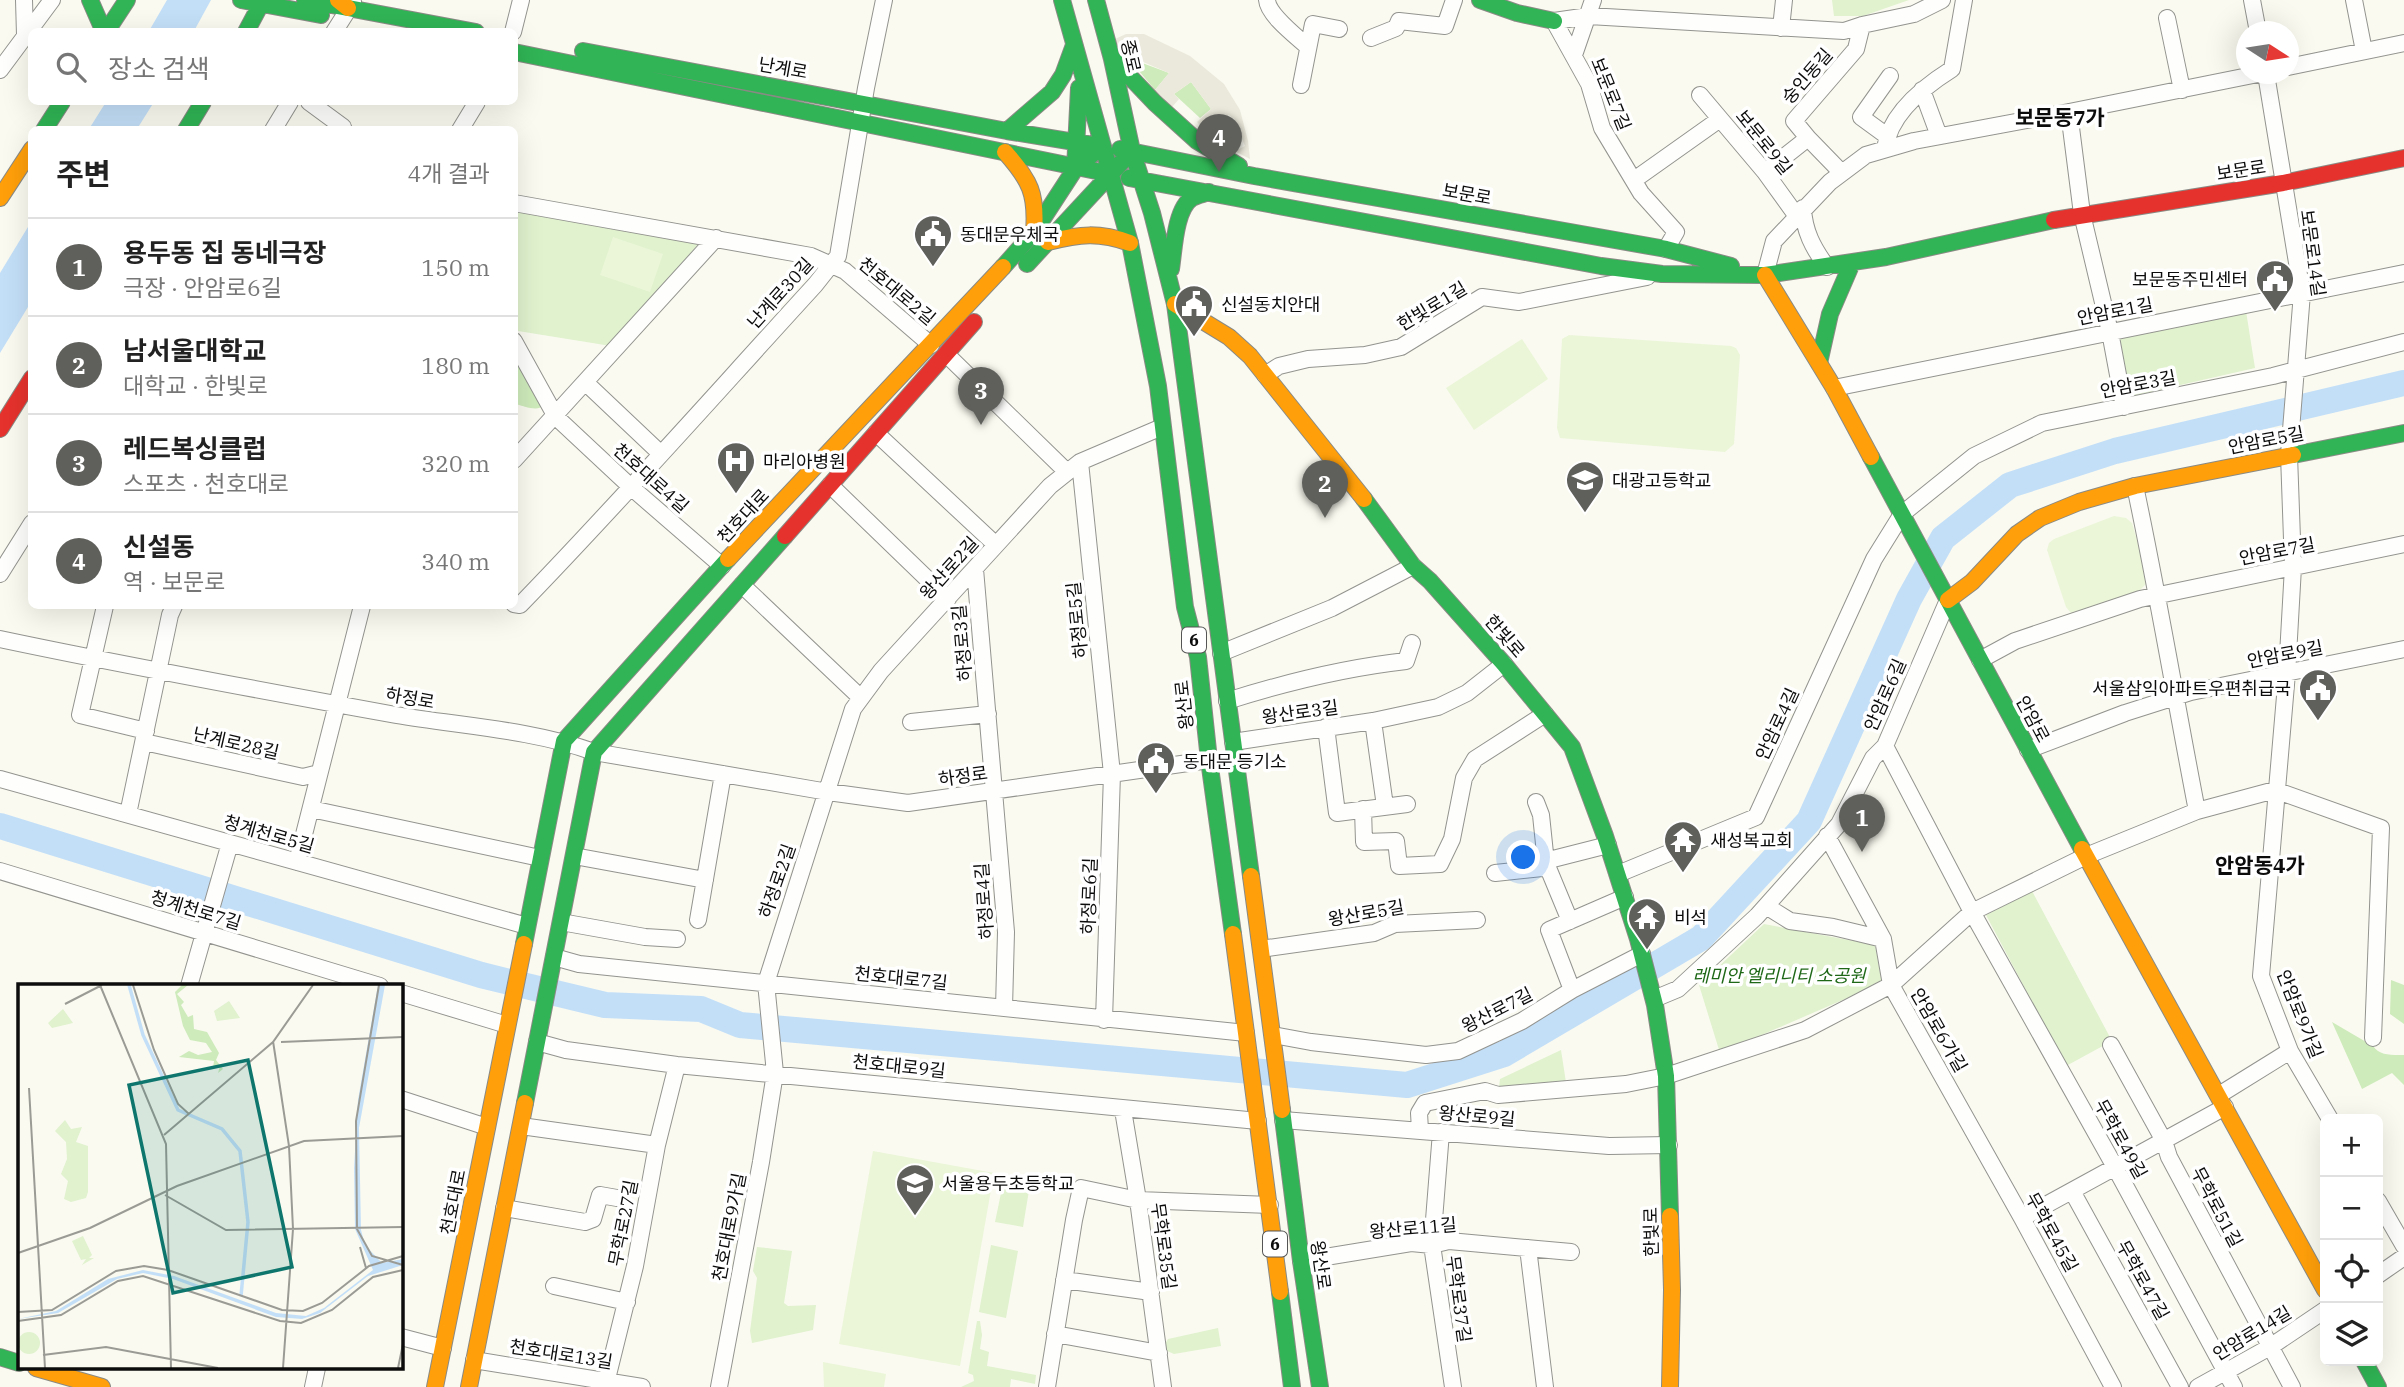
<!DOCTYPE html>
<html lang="ko">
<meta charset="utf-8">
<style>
body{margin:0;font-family:"IBM Plex Serif","Noto Sans KR",serif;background:#f6f6f6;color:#222}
.controls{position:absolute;right:21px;bottom:21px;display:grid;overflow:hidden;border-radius:10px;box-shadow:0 7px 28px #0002}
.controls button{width:63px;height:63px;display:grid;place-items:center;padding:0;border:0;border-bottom:2px solid #e0e0e0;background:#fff;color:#222;font:35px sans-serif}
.compass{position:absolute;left:2236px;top:21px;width:63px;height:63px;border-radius:50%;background:#fff;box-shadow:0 7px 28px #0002;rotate:102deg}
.you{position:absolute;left:1524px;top:858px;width:24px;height:24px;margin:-18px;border:5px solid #fff;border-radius:50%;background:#1a73e8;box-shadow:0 0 0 10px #1a73e833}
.badge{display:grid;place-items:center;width:46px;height:46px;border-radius:50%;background:#5f5f5c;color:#fff;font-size:23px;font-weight:700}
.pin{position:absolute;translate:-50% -58px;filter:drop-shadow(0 2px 4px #0008)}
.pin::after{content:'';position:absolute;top:37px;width:24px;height:21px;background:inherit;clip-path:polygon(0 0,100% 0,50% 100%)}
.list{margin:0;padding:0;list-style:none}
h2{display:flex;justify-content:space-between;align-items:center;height:91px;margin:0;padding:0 28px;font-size:30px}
h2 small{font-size:23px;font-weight:400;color:#767676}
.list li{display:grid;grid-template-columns:46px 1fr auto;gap:21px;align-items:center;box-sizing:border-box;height:98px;padding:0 28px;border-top:2px solid #e0e0e0}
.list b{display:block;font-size:26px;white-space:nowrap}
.list p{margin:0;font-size:23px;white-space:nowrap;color:#767676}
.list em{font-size:23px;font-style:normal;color:#767676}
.icon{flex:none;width:38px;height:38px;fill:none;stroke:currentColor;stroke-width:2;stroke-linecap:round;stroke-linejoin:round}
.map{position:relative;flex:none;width:2404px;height:1387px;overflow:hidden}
.search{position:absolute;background:#fff;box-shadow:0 7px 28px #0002;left:28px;top:28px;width:490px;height:77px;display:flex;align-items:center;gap:18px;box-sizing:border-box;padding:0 24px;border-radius:10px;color:#767676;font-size:26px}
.panel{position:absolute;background:#fff;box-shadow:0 7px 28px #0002;left:28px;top:126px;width:490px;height:483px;border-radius:10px}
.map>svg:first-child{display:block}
.green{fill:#e0f2ce}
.forest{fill:#ceebbb}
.pitch{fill:#ebf6d8}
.plaza{fill:#ebe9db}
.water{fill:#c3dff8}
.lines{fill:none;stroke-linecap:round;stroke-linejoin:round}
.river{stroke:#c3dff8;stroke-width:26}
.street-casing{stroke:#93938f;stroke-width:18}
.fast-casing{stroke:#8a8a85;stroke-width:18}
.slow-casing{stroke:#8a8a85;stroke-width:18}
.jam-casing{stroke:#8a8a85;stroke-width:18}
.street{stroke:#fefefd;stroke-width:16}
.fast{stroke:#30b455;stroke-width:16}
.slow{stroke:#ff9f0a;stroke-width:16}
.jam{stroke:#e5322d;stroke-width:16}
.labels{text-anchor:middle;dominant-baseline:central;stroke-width:7;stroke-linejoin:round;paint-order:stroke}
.shield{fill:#fff;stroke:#555;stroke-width:2}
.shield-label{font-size:16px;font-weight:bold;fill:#0c0c0c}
.street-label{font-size:18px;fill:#0c0c0c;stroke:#fff}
.poi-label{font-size:18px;fill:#0c0c0c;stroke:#fff;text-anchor:start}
.park-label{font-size:18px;font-style:italic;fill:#1f6818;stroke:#fff}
.quarter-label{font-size:21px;font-weight:bold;fill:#0c0c0c;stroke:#fff}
.inset-river{fill:none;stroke:#c3dff8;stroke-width:3.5}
.inset-road{fill:none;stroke:#9b9b95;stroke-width:2}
.view{fill:#0f766e;fill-opacity:0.15;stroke:#0f766e;stroke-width:3.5}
.inset-edge{fill:none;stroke:#0c0c0c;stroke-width:3.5}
</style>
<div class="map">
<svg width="2404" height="1387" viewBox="0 0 2404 1387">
<rect width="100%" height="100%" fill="#fafaf0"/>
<path class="green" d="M1832,0H1909L1863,16H1834Z
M515,209L700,242L611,346L518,331L515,325Z
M2246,311L2255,368L2132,396L2117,338Z
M2032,891L2112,1041L2066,1066L1986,915Z
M1764,924L1875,945L1882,983L1720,1053L1699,985Z
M1561,1050L1567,1089L1498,1095L1500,1079Z
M1005,1174L1031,1178L1023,1227L995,1222Z
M991,1245L1018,1251L1006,1318L979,1312Z
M757,1247L792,1251L784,1303L788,1306L816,1305L813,1330L752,1343L750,1331L757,1278L753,1271Z
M977,1321H980L982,1335L980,1349L989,1352L987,1366L1036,1375L1035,1384L1011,1379L1010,1387H961L974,1381L973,1375L968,1373Z
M1218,1328L1221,1346L1174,1354L1165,1350V1344L1168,1339Z"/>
<path class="forest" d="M1123,52L1129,58L1169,73L1155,90Z
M1191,82L1211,109L1200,118L1174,94Z
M514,358L545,404C538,413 525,406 515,404Z
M2391,980L2404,985V1024L2390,1014Z
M2332,1022L2373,1046C2380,1056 2392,1055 2404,1055V1085L2392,1073L2362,1089Z"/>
<path class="pitch" d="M613,237L663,254L650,292L600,275Z
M1569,335L1731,346L1736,348L1740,355L1734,444L1725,452L1560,438L1557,428L1562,339Z
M1522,339L1548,379L1474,430L1446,388Z
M2114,516L2126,518L2132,523L2147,575V583L2138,592L2076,614L2071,613L2066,607L2047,550L2049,543L2054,539Z
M873,1151L994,1173L960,1366L839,1344Z
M823,1362L886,1374L884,1387H824Z"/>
<path class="plaza" d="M1126,34H1144L1190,56L1224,84L1240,110L1248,141L1250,159L1227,147L1232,144L1235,151L1245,146L1234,119L1229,115L1200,125L1197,122L1211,109L1191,82L1174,94L1179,99L1172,107L1155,90L1169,73L1122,53L1115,39Z"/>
<path class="water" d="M167,0H211L194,31H149Z
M106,102H154L137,129H89Z
M31,222V302L0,353V273Z"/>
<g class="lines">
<path class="river" d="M0,826L481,975L605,1005L701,1009L740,1025L1407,1085L1504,1054L1701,938L1809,821L1909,599L1943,538L2010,485L2115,451L2404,383"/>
<defs>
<path id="street" d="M24,0L25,35
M1267,0C1268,15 1296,36 1308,47
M2252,0L2258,32
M2354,0L2364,51
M2167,18L2182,90
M1781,28L1784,0
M334,32L353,2
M513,32L521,0
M1371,38L1396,28L1399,21L1445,26L1454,0
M1574,55L1593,0
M2288,67L2404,43
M0,70L52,0
M2266,74L2302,293L2289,455L2293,567L2287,673L2261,976L2290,1051L2330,1119
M1301,85L1313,24L1339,29
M1922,90L1939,136
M1700,95L1765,172L1796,215
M309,102L343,127L341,130
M2069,112L2082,214L2110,332L2124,407
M273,130L290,102
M460,130L477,102
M1887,136L1861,117L1890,76
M1808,138L1842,173
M1885,149C1889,114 1925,86 1952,69L1964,0
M1765,172L1808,138L1794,121L1856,49L1862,25
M1634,180L1720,119
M514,203L811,256L845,271L931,345
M1803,208C1804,231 1813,248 1827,267
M1666,249L1676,232L1641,193L1602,128L1589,84L1554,21L1589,16L1844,31L1862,25L1914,14L1942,0
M1765,275L1774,241L1830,182L1866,155L1914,141L2069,112L2258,74
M514,341L556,417L632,488L722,566
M946,354L1067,472
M1265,375L1279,366L1308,359L1365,355L1401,347L1482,297L1519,302L1647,277
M586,383L660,453
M1834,388L2404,273
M876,433L996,545
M514,460L716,238
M1080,462L1112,774L1104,1020
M830,485L948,599
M2135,486C2158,594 2176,703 2197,811
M975,569L1006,932L1004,1008
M0,574L32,523
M742,585L861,698
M514,604L520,605C621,501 717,392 815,285L838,256L866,88L884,0
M105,606L80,715L146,731
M0,639C132,667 264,691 396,715C461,726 534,730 594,752L828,792L908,803L1209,760
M1221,653L1332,608L1413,566
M1980,660L2015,641L2140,599L2404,544
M1227,701C1287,682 1343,668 1406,661L1412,643
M1373,721L1385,806
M911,722L988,714
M1326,727L1337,813L1407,804
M144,742L303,777L319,773
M1233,742L1373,721L1438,707L1467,693L1504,664
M1885,746L1972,912L2115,1167L2234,1387
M2028,750L2125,713L2191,692L2404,649
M0,779L527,926
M1536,802L1541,815L1546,863L1570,921
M311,809L540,858
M1363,809L1364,842L1396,841L1399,866L1440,864L1452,839L1464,778L1475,759L1545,714
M128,814L170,615L174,606
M1827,836L1883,939L1891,985L2022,1218L2113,1387
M574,856L705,880
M297,862L362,606
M0,871L380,986
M1495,873L1542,868L1549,860L1608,845
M1618,874L1756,817L1874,559L1902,514L1974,456L2042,423L2273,376L2404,342
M1766,906L1790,921L1833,927L1883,939
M698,920L723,774
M561,922L645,937L677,939
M1261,949L1374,933L1395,924L1477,920
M554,957L579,964L1246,1033
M189,986L230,843
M1572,990L1549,930L1625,897
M401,993L507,1025
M1654,999L1678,989L1757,916L1839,824L1873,758L1885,746L1948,600
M1273,1035L1311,1042L1426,1055L1458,1051L1522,1021L1572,990L1642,954
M537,1042L566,1050L677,1065L1258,1121
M2111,1045L2164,1141L2169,1157L2292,1387
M2219,1095L2290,1051
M401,1099L487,1127
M1123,1110L1138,1200L1163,1387
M1283,1120L1609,1146L1669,1145
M521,1126L657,1145
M1420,1130L1419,1113L1425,1103L1485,1091L1498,1095L1626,1084L1666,1076L1805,1030L1891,985L1972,912L2086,856L2197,811L2275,790L2381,828L2373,1038
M1441,1132L1432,1245L1453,1387
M2072,1191L2180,1387
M2378,1201L2404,1246
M504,1208L585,1222L593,1219L600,1195L617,1198
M2022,1218L2225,1107
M1528,1248L1545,1387
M1301,1261L1411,1243L1432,1245L1449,1241L1571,1252
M2378,1275L2404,1257
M1064,1280L1151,1292
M554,1286L627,1302
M1055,1334L1159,1353
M401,1337L443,1348
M474,1360L642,1387
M313,1387L317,1368
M605,1387L635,1266L657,1145L677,1065
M719,1387L761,1162L775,1073L766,983L853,709L881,671L1050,486L1080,462L1162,427
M1047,1387L1074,1220L1081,1188L1138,1200L1270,1205
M2198,1387L2270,1347L2325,1310"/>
<path id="fast" d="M90,0L104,32
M241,0L321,15
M305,0L476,32
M1062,0L1130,243L1158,386L1185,607L1198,657L1209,760L1233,934
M1096,0L1112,59L1132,151L1152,213L1175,304L1251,876
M1480,0L1517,13L1554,21
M106,32L127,0
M246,32L263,0
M583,51L1007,131L1093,145
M514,52L1111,174
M1113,59L1155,103L1197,141L1239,166
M44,130L62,102
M186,130L203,102
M1007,131L1052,92L1063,75L1074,45
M1120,149L1254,176L1666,249L1731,266
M1075,169L1079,88
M1129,178L1601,266L1662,274L1765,275L1886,257L2054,220
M1027,264L1132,151
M1003,267L1034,232L1075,169L1102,146
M1171,269C1174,250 1175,209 1192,198C1197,195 1204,194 1209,192
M1819,363L1830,314L1852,263
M2293,455L2404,433
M1871,457L2082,849
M1364,499L1413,566L1430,581L1504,664L1572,747L1605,836L1638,939L1655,1005L1666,1076L1670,1216
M524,944L564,741L728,559
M525,1103L594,752L785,536
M1282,1110L1301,1261L1320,1387
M1280,1292L1292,1387
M0,1357L19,1363
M2364,1361L2378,1387"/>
<path id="slow" d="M338,0L348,8
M1005,152C1030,180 1037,194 1034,232
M0,198L32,149
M1048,242C1080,234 1099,232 1130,243
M1765,275L1834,388L1871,457
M1175,304L1229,337L1250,356L1364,499
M728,559L1003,267
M1948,600L1972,582L2017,534L2040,518L2079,502L2135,486L2293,455
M2082,849L2325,1290
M1251,876L1282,1110
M1233,934L1280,1292
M36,1368L102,1387
M435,1387L524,944
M469,1387L525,1103
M1670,1387L1672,1290L1670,1216"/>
<path id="jam" d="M2054,220L2283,183L2404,158
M0,429L32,378
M785,536L974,322"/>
</defs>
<use href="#street" class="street-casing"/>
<use href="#fast" class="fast-casing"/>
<use href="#slow" class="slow-casing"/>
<use href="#jam" class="jam-casing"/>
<use href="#street" class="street"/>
<use href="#fast" class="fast"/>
<use href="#slow" class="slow"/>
<use href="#jam" class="jam"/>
</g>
<defs>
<symbol id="civic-pin" viewBox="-11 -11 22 30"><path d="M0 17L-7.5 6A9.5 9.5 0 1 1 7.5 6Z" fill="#5f5f5c" stroke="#fff"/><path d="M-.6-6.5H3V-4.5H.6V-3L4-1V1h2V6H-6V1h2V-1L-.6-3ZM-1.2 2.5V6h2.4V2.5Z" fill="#fff"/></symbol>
<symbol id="hospital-pin" viewBox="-11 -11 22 30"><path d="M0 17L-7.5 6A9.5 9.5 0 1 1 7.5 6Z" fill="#5f5f5c" stroke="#fff"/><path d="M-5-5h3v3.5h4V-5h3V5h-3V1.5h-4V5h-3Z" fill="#fff"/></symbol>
<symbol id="school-pin" viewBox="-11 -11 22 30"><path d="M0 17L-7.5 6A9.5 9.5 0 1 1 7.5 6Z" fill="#5f5f5c" stroke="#fff"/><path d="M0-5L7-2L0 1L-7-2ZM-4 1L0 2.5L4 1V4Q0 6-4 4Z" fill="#fff"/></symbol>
<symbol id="temple-pin" viewBox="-11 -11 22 30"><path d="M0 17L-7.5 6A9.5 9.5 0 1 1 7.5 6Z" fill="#5f5f5c" stroke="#fff"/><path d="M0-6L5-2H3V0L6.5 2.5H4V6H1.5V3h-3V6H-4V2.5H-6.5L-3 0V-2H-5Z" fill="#fff"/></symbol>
</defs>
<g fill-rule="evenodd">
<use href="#civic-pin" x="911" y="212" width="44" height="60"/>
<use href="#civic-pin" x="2253" y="257" width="44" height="60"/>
<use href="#civic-pin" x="1172" y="282" width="44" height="60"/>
<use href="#hospital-pin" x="714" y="439" width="44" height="60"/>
<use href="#school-pin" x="1563" y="458" width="44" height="60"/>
<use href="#civic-pin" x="2296" y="666" width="44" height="60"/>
<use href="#civic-pin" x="1134" y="739" width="44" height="60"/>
<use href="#temple-pin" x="1661" y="818" width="44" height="60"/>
<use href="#temple-pin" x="1625" y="895" width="44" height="60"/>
<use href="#school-pin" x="893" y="1161" width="44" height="60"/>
</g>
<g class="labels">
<g class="shield">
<rect x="1182" y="627.5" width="24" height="25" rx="5"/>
<rect x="1263" y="1231.5" width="24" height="25" rx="5"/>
</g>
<g class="shield-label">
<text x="1194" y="640">6</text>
<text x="1275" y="1244">6</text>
</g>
<g class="street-label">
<text transform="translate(1131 56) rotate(77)">종로</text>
<text transform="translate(783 68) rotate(10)">난계로</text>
<text transform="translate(1807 76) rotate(-49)">숭인동길</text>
<text transform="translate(1611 94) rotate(68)">보문로7길</text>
<text transform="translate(1764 142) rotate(51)">보문로9길</text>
<text transform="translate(2241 170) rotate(-9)">보문로</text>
<text transform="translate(1467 194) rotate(10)">보문로</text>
<text transform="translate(2313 253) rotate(82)">보문로14길</text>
<text transform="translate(897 291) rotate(40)">천호대로2길</text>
<text transform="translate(780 293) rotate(-48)">난계로30길</text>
<text transform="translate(1432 306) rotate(-31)">한빛로1길</text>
<text transform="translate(2115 311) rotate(-11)">안암로1길</text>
<text transform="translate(2138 384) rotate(-11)">안암로3길</text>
<text transform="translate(2266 440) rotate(-11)">안암로5길</text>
<text transform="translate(651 478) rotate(42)">천호대로4길</text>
<text transform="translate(743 516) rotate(-47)">천호대로</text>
<text transform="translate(2277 551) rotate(-11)">안암로7길</text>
<text transform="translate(949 568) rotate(-48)">왕산로2길</text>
<text transform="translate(1077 620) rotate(-96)">하정로5길</text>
<text transform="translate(1505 636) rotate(49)">한빛로</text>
<text transform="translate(962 643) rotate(-95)">하정로3길</text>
<text transform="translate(2285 654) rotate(-11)">안암로9길</text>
<text transform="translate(1885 695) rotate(-66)">안암로6길</text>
<text transform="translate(410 698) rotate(10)">하정로</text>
<text transform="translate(1184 705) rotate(-96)">왕산로</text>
<text transform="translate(1300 712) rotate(-8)">왕산로3길</text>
<text transform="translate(2033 719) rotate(62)">안암로</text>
<text transform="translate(1777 724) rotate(-65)">안암로4길</text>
<text transform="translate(236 743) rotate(13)">난계로28길</text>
<text transform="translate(963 776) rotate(-8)">하정로</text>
<text transform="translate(269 834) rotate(16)">청계천로5길</text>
<text transform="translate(777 881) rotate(-71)">하정로2길</text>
<text transform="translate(1089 896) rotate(-88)">하정로6길</text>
<text transform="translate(984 901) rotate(-94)">하정로4길</text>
<text transform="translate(196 910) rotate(17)">청계천로7길</text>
<text transform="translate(1366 913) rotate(-10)">왕산로5길</text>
<text transform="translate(901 978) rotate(6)">천호대로7길</text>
<text transform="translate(1497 1010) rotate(-27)">왕산로7길</text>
<text transform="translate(2300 1014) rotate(68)">안암로9가길</text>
<text transform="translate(1939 1030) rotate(60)">안암로6가길</text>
<text transform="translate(899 1066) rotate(6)">천호대로9길</text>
<text transform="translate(1477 1116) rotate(5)">왕산로9길</text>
<text transform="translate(2121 1139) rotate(61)">무학로49길</text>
<text transform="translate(453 1202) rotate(-79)">천호대로</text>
<text transform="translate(2217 1207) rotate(62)">무학로51길</text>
<text transform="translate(623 1223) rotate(-79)">무학로27길</text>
<text transform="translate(729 1227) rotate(-79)">천호대로9가길</text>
<text transform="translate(1413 1228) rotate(-5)">왕산로11길</text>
<text transform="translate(1651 1232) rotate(-91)">한빛로</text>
<text transform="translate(2052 1232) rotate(61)">무학로45길</text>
<text transform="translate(1164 1246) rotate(82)">무학로35길</text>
<text transform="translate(1321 1265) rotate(82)">왕산로</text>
<text transform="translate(2143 1280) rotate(61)">무학로47길</text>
<text transform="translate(1459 1299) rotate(82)">무학로37길</text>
<text transform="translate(2252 1333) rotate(-31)">안암로14길</text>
<text transform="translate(561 1354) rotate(9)">천호대로13길</text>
</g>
<g class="poi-label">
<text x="960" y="234">동대문우체국</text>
<text x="2248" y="279" text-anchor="end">보문동주민센터</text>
<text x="1221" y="304">신설동치안대</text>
<text x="763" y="461">마리아병원</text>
<text x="1612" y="480">대광고등학교</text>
<text x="2291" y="688" text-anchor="end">서울삼익아파트우편취급국</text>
<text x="1183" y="761">동대문 등기소</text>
<text x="1710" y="840">새성복교회</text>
<text x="1674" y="917">비석</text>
<text x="942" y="1183">서울용두초등학교</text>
</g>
<g class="park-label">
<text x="1779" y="975">레미안 엘리니티 소공원</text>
</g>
<g class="quarter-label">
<text x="2060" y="117">보문동7가</text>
<text x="2260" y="865">안암동4가</text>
</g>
</g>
<g transform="translate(18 984)">
<rect width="385" height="385" fill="#fafaf0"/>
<path d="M211,17L222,34L199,37L196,27ZM45,25L55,39L34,44L30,39ZM47,136L53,145L64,143L58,158L70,162V208L68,214L53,218L46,215L50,197L43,190L49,175L48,158L37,147ZM65,252L74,271L71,274H76L64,281L68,275L63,276L54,257ZM0 359a11 11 0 1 1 22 0a11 11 0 1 1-22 0Z" fill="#e0f2ce"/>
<path d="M164,1H170L159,10L166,18L163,21L170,33L175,31L176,45L189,48L201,69L198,76L205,85L200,89L202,82L195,84L196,77L161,73L171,67L180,71L194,68L188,59L172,56L165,42L157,8Z" fill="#ceebbb"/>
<path d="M360,1H367L341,144L343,246L347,261L364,279L385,275V281L350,292L302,329L284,335L258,333L155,295L125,289L99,295L40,329L0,335L38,327L90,295L125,286L156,292L258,329L288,332L306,324L355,286L337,245L336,184L340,116Z" fill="#c3dff8"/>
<path class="inset-river" d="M111,1L125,51L160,126L204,145L222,167L230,238L223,312"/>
<path class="inset-road" d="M82,1L148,160L153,384M115,1L136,66L160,120L171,130M361,1L338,137L339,245L354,272L385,281M47,20L84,1M255,57L271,162L275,245L265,384M263,58L385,53M11,104L27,384M146,151L255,58L295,1M147,211L208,246L385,243M342,263L348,284M0,269L72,244L159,202L286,157L385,152M0,328L34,326L98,287L126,282L150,286L264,326L285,327L304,319L351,282L385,272M0,337L43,331L100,297L125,292L262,337L283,339L314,326L355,293L385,286M25,371L88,363L200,384M380,384L385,360"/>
<path class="view" d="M230,76L274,283L155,309L111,101Z"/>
<rect width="385" height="385" class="inset-edge"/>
</g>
</svg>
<div class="controls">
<button>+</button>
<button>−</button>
<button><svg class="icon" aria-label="locate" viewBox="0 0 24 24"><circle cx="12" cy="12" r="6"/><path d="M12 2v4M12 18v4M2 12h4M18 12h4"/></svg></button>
<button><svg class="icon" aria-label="layers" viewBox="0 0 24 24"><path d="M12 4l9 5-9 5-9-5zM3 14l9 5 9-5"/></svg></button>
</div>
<svg class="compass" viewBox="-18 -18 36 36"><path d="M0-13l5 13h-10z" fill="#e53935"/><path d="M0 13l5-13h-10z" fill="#767676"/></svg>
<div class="you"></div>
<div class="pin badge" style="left:1862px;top:852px">1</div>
<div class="pin badge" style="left:1325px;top:518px">2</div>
<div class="pin badge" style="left:981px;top:425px">3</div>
<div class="pin badge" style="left:1219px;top:172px">4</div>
<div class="search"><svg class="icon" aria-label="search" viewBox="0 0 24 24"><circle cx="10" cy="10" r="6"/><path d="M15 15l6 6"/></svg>장소 검색</div>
<section class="panel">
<h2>주변<small>4개 결과</small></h2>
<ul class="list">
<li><span class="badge">1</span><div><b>용두동 집 동네극장</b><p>극장 · 안암로6길</p></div><em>150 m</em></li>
<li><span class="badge">2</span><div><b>남서울대학교</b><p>대학교 · 한빛로</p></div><em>180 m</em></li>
<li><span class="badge">3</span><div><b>레드복싱클럽</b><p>스포츠 · 천호대로</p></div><em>320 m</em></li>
<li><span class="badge">4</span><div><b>신설동</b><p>역 · 보문로</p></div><em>340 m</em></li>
</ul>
</section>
</div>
